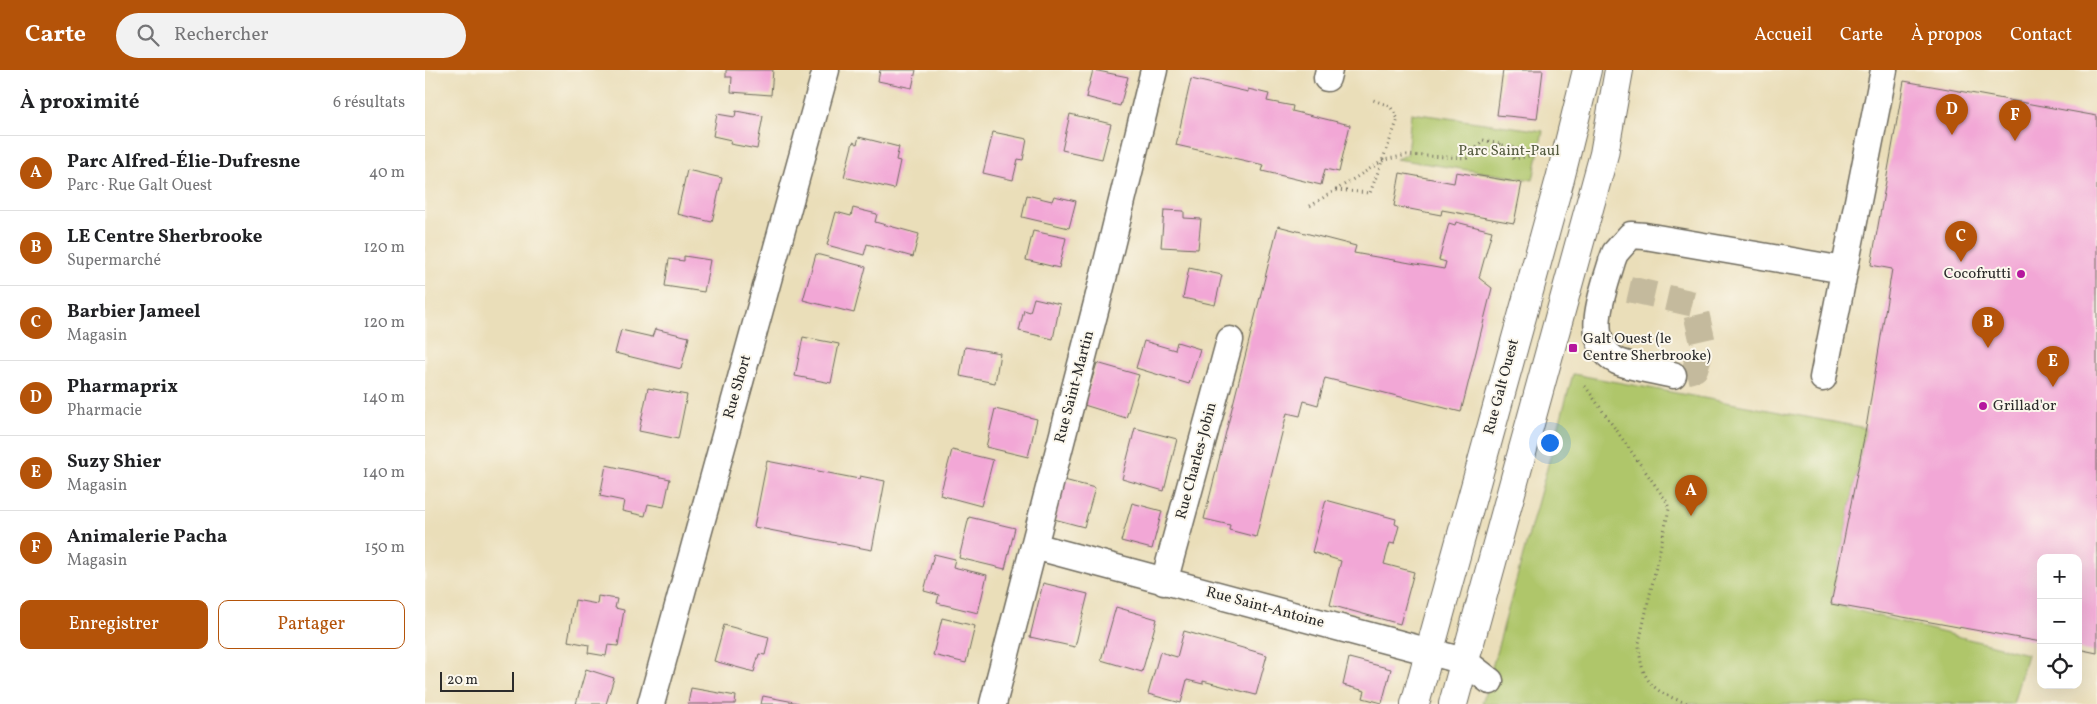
<!DOCTYPE html>
<html lang="fr">
<meta charset="utf-8">
<style>
body{margin:0;font-family:Vollkorn,serif;background:#f2f2f2;color:#202124}
.controls{position:absolute;right:15px;bottom:15px;display:grid;overflow:hidden;border-radius:10px;box-shadow:0 5px 20px #0002}
.controls button{width:45px;height:45px;display:grid;place-items:center;padding:0;border:0;border-bottom:1px solid #e0e0e0;background:#fff;color:#202124;font:25px sans-serif}
.scale{position:absolute;left:15px;bottom:12px;width:74px;box-sizing:border-box;padding-left:5px;border:2px solid #2b2b2b;border-top:0;font-size:14px;line-height:18px;white-space:nowrap;color:#2b2b2b;-webkit-text-stroke:4px #fbf7ec;paint-order:stroke}
.you{position:absolute;left:1124px;top:372px;width:18px;height:18px;margin:-12px;border:4px solid #fff;border-radius:50%;background:#1a73e8;box-shadow:0 0 0 8px #1a73e833}
.badge{display:grid;place-items:center;width:32px;height:32px;border-radius:50%;background:#b45309;color:#fff;font-size:16px;font-weight:700}
.pin{position:absolute;translate:-50% -41px;filter:drop-shadow(0 1px 2px #0008)}
.pin::after{content:'';position:absolute;top:26px;width:18px;height:15px;background:inherit;clip-path:polygon(0 0,100% 0,50% 100%)}
.list{margin:0;padding:0;list-style:none}
h2{display:flex;justify-content:space-between;align-items:center;height:65px;margin:0;padding:0 20px;font-size:21px}
h2 small{font-size:16px;font-weight:400;color:#757577}
.list li{display:grid;grid-template-columns:32px 1fr auto;gap:15px;align-items:center;box-sizing:border-box;height:75px;padding:0 20px;border-top:1px solid #e0e0e0}
.list b{display:block;font-size:19px;white-space:nowrap}
.list p{margin:0;font-size:16px;white-space:nowrap;color:#757577}
.list em{font-size:16px;font-style:normal;color:#757577}
.actions{display:flex;gap:10px;padding:15px 20px}
.actions a{flex:1;padding:11px 0;border:1px solid #b45309;border-radius:10px;text-align:center;font-size:18px;color:#b45309}
.actions .main{background:#b45309;color:#fff}
.icon{flex:none;width:28px;height:28px;fill:none;stroke:currentColor;stroke-width:2;stroke-linecap:round;stroke-linejoin:round}
.map{position:relative;flex:none;width:1672px;height:634px;overflow:hidden}
header{display:flex;align-items:center;gap:30px;box-sizing:border-box;height:70px;padding:0 25px;background:#b45309;color:#fff}
header strong{font-size:24px}
nav{display:flex;gap:28px;margin-inline-start:auto;font-size:18px}
.search{width:350px;height:45px;background:#f2f2f2;display:flex;align-items:center;gap:12px;box-sizing:border-box;padding:0 18px;border-radius:28px;color:#757577;font-size:19px}
main{display:flex}
aside{flex:1;background:#fff}
.map>svg:first-child{display:block}
.green{fill:#afc66a;stroke:#6d784a}
.building{fill:#f2a7d6}
.lines{fill:none;stroke-linecap:round;stroke-linejoin:round}
.minor-tunnel{stroke:#c4ba9d;stroke-width:26;stroke-dasharray:26 13;stroke-linecap:butt}
.minor-casing{stroke:#6e6a5d;stroke-width:29}
.major-casing{stroke:#6e6a5d;stroke-width:30}
.path{stroke:#6e6a5d;stroke-width:3;stroke-dasharray:1 4;stroke-linecap:butt}
.minor{stroke:#fff;stroke-width:26}
.major{stroke:#fff;stroke-width:28}
.poi-dot{fill:#b5179e;stroke:#fbf7ec;stroke-width:2}
.labels{text-anchor:middle;dominant-baseline:central;stroke-width:4;stroke-linejoin:round;paint-order:stroke}
.park-label{font-size:15px;fill:#535a3e;stroke:#fbf7ec}
.poi-label{font-size:15px;fill:#2b2b2b;stroke:#fbf7ec;text-anchor:start}
.street-label{font-size:15px;fill:#2b2b2b;stroke:#fbf7ec}
</style>
<header>
<strong>Carte</strong>
<div class="search"><svg class="icon" aria-label="search" viewBox="0 0 24 24"><circle cx="10" cy="10" r="6"/><path d="M15 15l6 6"/></svg>Rechercher</div>
<nav><a>Accueil</a><a>Carte</a><a>À propos</a><a>Contact</a></nav>
</header>
<main>
<aside>
<h2>À proximité<small>6 résultats</small></h2>
<ul class="list">
<li><span class="badge">A</span><div><b>Parc Alfred-Élie-Dufresne</b><p>Parc · Rue Galt Ouest</p></div><em>40 m</em></li>
<li><span class="badge">B</span><div><b>LE Centre Sherbrooke</b><p>Supermarché</p></div><em>120 m</em></li>
<li><span class="badge">C</span><div><b>Barbier Jameel</b><p>Magasin</p></div><em>120 m</em></li>
<li><span class="badge">D</span><div><b>Pharmaprix</b><p>Pharmacie</p></div><em>140 m</em></li>
<li><span class="badge">E</span><div><b>Suzy Shier</b><p>Magasin</p></div><em>140 m</em></li>
<li><span class="badge">F</span><div><b>Animalerie Pacha</b><p>Magasin</p></div><em>150 m</em></li>
</ul>
<div class="actions"><a class="main">Enregistrer</a><a>Partager</a></div>
</aside>
<div class="map">
<svg width="1672" height="634" viewBox="0 0 1672 634">
<rect width="100%" height="100%" fill="#fbf7ec"/>
<filter id="ink" filterUnits="userSpaceOnUse"><feTurbulence type="fractalNoise" baseFrequency=".02" numOctaves="2"/><feDisplacementMap in="SourceGraphic" scale="10" xChannelSelector="R" yChannelSelector="G"/><feConvolveMatrix kernelMatrix="1 2 1 2 8 2 1 2 1" color-interpolation-filters="sRGB"/></filter>
<filter id="wash" filterUnits="userSpaceOnUse"><feTurbulence type="fractalNoise" baseFrequency=".0096" numOctaves="4" result="noise"/><feDisplacementMap in="SourceGraphic" scale="20" xChannelSelector="R" yChannelSelector="G"/><feGaussianBlur stdDeviation="1.12" result="paint"/><feColorMatrix in="noise" values="0 0 0 0 0 0 0 0 0 0 0 0 0 0 0 0 0 1.4 0 .05"/><feComposite in="paint" operator="in"/></filter>
<g filter="url(#wash)">
<rect width="100%" height="100%" fill="#eadeb9"/>
<path class="green" d="M986,43L1118,61L1108,110L971,89L982,85Z
M1148,304L1441,358L1406,534L1602,584L1588,634H1057Z"/>
<g id="blocks">
<path class="building" d="M301,0H348L346,25L306,22L307,7H301Z
M455,0H491L487,18L453,11Z
M668,0L703,7L695,36L661,27Z
M1078,0H1118L1112,49L1072,45Z
M766,9L823,22V19L844,24L842,31L868,36L867,41L925,55L914,102L900,99L896,115L837,101L839,95L751,75Z
M1479,11L1672,46V583L1653,579V488H1616V572L1406,534L1441,358L1467,199L1446,195Z
M311,41L338,46L332,79L305,74L306,70L288,66L292,44L310,47Z
M645,44L686,54L677,89L637,80Z
M568,62L602,69L598,90L593,89L588,110L558,103Z
M434,67L474,77L471,90L475,91L469,119L419,107L428,72L432,74Z
M262,100L297,108L287,152L252,144Z
M1031,102L1097,113L1089,153L1017,140L1016,145L969,136L975,103L1029,113Z
M602,125L627,131L629,126L651,131L644,158L597,147Z
M428,138L452,144L450,152L494,164L488,187L442,174L439,185L402,175L411,142L426,146Z
M739,140L759,141V148L776,149L773,179L736,177Z
M1031,152L1067,161L1054,208L1067,218L1036,342L900,308L893,335L879,331L875,346L862,343L831,467L804,460L805,455L779,449L853,156L931,176L929,183L1019,199L1021,192L1014,190L1024,153L1030,155Z
M608,161L641,168L634,198L601,190Z
M391,184L441,197L429,243L378,230Z
M259,186L285,190L279,222L240,216L244,189L259,191Z
M764,198L797,205L790,235L758,228Z
M609,228L635,234L628,269L594,261L599,240L605,242Z
M230,259L264,267L256,299L190,283L196,260L227,267Z
M378,267L414,274L406,313L370,306Z
M719,271L750,280L752,272L775,279L764,314L711,298Z
M540,277L575,283L570,313L535,306Z
M672,293L714,305L701,348L659,335Z
M223,318L262,325L253,369L214,361Z
M570,339L612,349L603,387L561,377Z
M710,358L752,369L739,421L697,409Z
M527,380L568,390L556,436L515,425Z
M342,391L434,409L435,406L460,411L447,480L329,457Z
M181,395L245,409L239,437L223,434L220,446L197,441L199,431L175,426Z
M639,410L670,418L659,457L629,449Z
M901,430L971,449L970,454L974,456L969,474L965,473L959,494L989,502L975,554L905,535L916,491L887,482Z
M707,433L737,441L727,479L696,471Z
M544,447L590,458L580,499L534,488Z
M509,484L530,489L528,497L562,505L553,543L512,533L514,525L499,521Z
M618,513L663,524L650,577L605,567Z
M173,526L192,529L190,538L199,540L193,576L183,575L181,586L163,583L164,575L143,571L150,530L172,534Z
M691,537L732,549L717,602L676,590Z
M517,548L550,556L541,593L508,585Z
M299,555L344,567L340,585L334,584L329,602L289,591Z
M759,561L842,585L831,625L778,611V614L762,610L756,633L723,624L735,582L752,587Z
M924,588L966,599L957,633L938,628L940,621L918,615Z
M161,599L189,608L181,634H151Z
M266,618L311,626L310,634H263Z
M338,626L374,633V634H336Z"/>
</g>
</g>
<g filter="url(#ink)">
<use href="#blocks" fill-opacity="0" stroke="#6e6a5d" stroke-width="1"/>
<g class="lines">
<path class="minor-tunnel" d="M1204,219L1269,234L1278,273L1270,299L1248,305"/>
<defs>
<path id="minor" d="M902,8L904,0
M1248,305C1232,301 1205,297 1192,291C1156,272 1179,220 1187,191L1190,183L1206,165L1220,166L1419,200
M1398,308L1459,0
M609,476L1039,591L1065,611
M739,512L805,270
M226,634L401,0
M568,634L672,233L729,0"/>
<path id="major" d="M990,634L1135,109L1162,0
M1028,634L1179,84L1194,0"/>
</defs>
<use href="#minor" class="minor-casing"/>
<use href="#major" class="major-casing"/>
<path class="path" d="M1074,74L1089,89L1113,84
M911,120L945,123L973,49L965,36L948,30
M885,136L959,90L982,85L1042,88L1058,70L1114,84
M1160,316L1242,432L1244,439L1214,573C1215,612 1229,623 1265,634"/>
<use href="#minor" class="minor"/>
<use href="#major" class="major"/>
</g>
</g>
<g class="poi-dot">
<circle cx="1596" cy="204" r="5"/>
<rect x="1143" y="273" width="10" height="10" rx="2.5"/>
<circle cx="1558" cy="336" r="5"/>
</g>
<g class="labels">
<g class="park-label">
<text x="1084" y="81">Parc Saint-Paul</text>
</g>
<g class="poi-label">
<text x="1586" y="204" text-anchor="end">Cocofrutti</text>
<text x="1158" y="269">Galt Ouest (le<tspan x="1158" dy="17">Centre Sherbrooke)</tspan></text>
<text x="1568" y="336">Grillad'or</text>
</g>
<g class="street-label">
<text transform="translate(313 317) rotate(-74)">Rue Short</text>
<text transform="translate(650 317) rotate(-75)">Rue Saint-Martin</text>
<text transform="translate(1077 317) rotate(-75)">Rue Galt Ouest</text>
<text transform="translate(772 391) rotate(-75)">Rue Charles-Jobin</text>
<text transform="translate(840 538) rotate(15)">Rue Saint-Antoine</text>
</g>
</g>
</svg>
<div class="controls">
<button>+</button>
<button>−</button>
<button><svg class="icon" aria-label="locate" viewBox="0 0 24 24"><circle cx="12" cy="12" r="6"/><path d="M12 2v4M12 18v4M2 12h4M18 12h4"/></svg></button>
</div>
<div class="scale">20 m</div>
<div class="you"></div>
<div class="pin badge" style="left:1266px;top:446px">A</div>
<div class="pin badge" style="left:1563px;top:278px">B</div>
<div class="pin badge" style="left:1536px;top:192px">C</div>
<div class="pin badge" style="left:1527px;top:65px">D</div>
<div class="pin badge" style="left:1628px;top:317px">E</div>
<div class="pin badge" style="left:1590px;top:71px">F</div>
</div>
</main>
